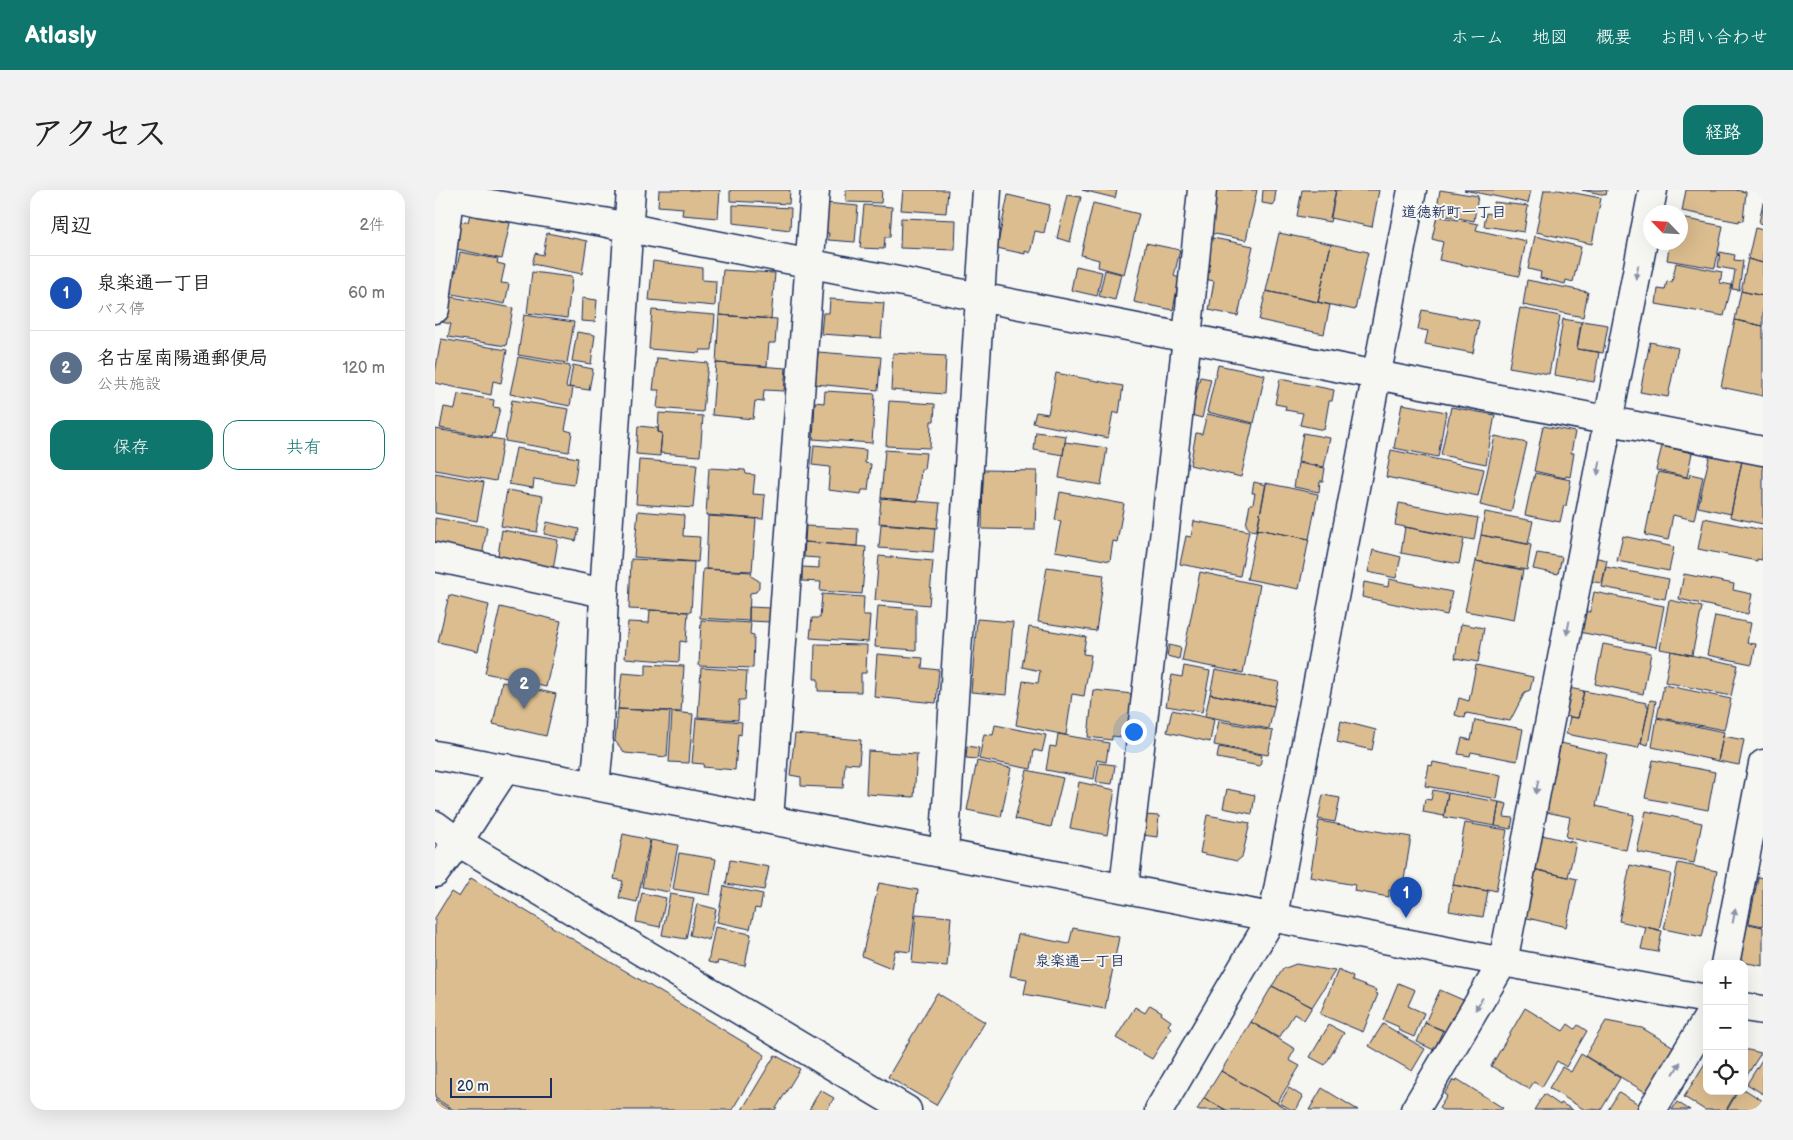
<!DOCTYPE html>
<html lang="ja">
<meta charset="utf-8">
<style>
body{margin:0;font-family:"Balsamiq Sans","Klee One",sans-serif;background:#f2f2f2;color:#222}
.controls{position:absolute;right:15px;bottom:15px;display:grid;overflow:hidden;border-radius:10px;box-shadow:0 5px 20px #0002}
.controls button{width:45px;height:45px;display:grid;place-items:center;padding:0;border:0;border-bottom:1px solid #e0e0e0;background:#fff;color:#222;font:25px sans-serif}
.compass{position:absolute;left:1208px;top:15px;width:45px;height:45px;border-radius:50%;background:#fff;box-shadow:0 5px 20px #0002;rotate:295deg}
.scale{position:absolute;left:15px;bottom:12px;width:102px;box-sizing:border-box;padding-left:5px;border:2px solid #1b2f5e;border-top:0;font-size:14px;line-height:18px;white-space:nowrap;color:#1b2f5e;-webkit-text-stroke:4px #f6f6f2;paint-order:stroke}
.you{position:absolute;left:698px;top:541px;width:18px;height:18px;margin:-12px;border:4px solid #fff;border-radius:50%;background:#1a73e8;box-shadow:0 0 0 8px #1a73e833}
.badge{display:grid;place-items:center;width:32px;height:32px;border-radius:50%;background:#0f766e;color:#fff;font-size:16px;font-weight:700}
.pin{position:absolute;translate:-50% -41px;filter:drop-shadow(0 1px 2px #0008)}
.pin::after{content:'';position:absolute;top:26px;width:18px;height:15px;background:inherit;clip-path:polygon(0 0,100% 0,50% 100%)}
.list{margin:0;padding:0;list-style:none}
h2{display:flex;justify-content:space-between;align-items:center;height:65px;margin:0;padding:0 20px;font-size:21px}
h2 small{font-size:16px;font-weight:400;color:#767676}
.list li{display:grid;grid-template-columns:32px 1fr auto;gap:15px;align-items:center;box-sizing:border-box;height:75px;padding:0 20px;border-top:1px solid #e0e0e0}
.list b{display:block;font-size:19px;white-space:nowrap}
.list p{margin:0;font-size:16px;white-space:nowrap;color:#767676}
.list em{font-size:16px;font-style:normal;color:#767676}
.actions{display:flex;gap:10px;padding:15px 20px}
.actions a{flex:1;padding:11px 0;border:1px solid #0f766e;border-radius:15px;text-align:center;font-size:18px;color:#0f766e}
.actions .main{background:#0f766e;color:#fff}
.icon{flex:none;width:28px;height:28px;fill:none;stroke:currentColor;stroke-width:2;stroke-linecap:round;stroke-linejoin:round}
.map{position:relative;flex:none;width:1328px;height:920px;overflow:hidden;border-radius:15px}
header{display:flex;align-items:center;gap:30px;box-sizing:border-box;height:70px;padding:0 25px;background:#0f766e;color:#fff}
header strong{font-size:24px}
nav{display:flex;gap:28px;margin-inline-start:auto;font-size:18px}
.intro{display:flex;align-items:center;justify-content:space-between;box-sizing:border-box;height:120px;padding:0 30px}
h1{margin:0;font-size:35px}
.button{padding:12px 22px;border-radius:15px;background:#0f766e;color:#fff;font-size:18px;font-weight:700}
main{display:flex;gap:30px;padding:0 30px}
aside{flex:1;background:#fff;border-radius:15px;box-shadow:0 5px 20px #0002}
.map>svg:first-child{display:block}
.building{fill:#dcbd8f;stroke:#1b2f5e}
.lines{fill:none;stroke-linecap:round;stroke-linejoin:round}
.street-casing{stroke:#1b2f5e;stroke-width:31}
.secondary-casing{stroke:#1b2f5e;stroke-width:31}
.street{stroke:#f6f6f2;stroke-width:28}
.secondary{stroke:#f6f6f2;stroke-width:28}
.oneway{fill:#8892a8}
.labels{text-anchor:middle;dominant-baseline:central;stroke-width:4;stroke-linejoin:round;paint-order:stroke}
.neighbourhood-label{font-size:15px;font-weight:bold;fill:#1b2f5e;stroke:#f6f6f2}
</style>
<header>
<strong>Atlasly</strong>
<nav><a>ホーム</a><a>地図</a><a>概要</a><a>お問い合わせ</a></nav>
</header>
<div class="intro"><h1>アクセス</h1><a class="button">経路</a></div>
<main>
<aside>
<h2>周辺<small>2件</small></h2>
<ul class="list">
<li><span class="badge" style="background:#1a4fb4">1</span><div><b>泉楽通一丁目</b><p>バス停</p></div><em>60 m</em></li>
<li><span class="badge" style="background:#5c6f8a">2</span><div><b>名古屋南陽通郵便局</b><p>公共施設</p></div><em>120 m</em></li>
</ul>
<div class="actions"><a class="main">保存</a><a>共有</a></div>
</aside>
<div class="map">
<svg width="1328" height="920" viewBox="0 0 1328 920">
<rect width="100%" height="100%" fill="#f6f6f2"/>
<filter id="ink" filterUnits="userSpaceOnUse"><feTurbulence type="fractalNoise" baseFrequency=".02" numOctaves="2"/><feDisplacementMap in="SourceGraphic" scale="10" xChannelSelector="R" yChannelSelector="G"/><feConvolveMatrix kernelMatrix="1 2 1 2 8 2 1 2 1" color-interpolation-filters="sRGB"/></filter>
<g filter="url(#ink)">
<path class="building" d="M224,0H285L283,28L247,25L248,18L223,16Z
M295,0H355L354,14L295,11Z
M411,0H447L446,13L411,12Z
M468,0H513L511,23L466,20Z
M647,0H682L680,8Z
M778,0H822L811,50L769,42Z
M828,0H841L839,15L827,13Z
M867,0H901L895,32L862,26Z
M901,0H944L937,37L895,28Z
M1005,0L1043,6L1039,31L1001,24Z
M1029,0H1096L1093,13Z
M1109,0H1124L1166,8L1157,54L1101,42Z
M1147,0H1172L1171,5Z
M1251,0H1300L1311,2L1308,31L1304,30V32L1247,21Z
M573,5L615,15L609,43L600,41L595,63L590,61V64L562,58Z
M632,5L646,7L635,52L622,48Z
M1059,12L1093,16L1089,42L1049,36L1051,23L1057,24Z
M1328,12V34L1324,33Z
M390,13L423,16L420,52L393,50L394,43H388Z
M658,13L704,24L689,84L663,77L664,70L646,65Z
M298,15L356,18L355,40L298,33Z
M429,15L457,17L455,47H450L449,59L425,58Z
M35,24L75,33L67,69L13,57L16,30L33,32Z
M1002,26L1043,34L1041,40L1091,51L1084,86L1004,70L1008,52L997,49Z
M466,28L521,30L520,60L465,58Z
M1246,28L1288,36L1280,78L1232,70L1235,52H1246Z
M1320,38L1328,40V73L1313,69Z
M112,43L152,51L147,84L97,74L100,63L108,65Z
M844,43L896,54L883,112L831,101Z
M1100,46L1146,57L1138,92L1131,90L1130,94L1105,88L1106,82L1093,79Z
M773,47L818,56L803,126L774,120L779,91L765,88Z
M711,53L745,60L739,86L744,88L738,120L699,112Z
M896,54L933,62L920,120L883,112Z
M25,62L63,69L62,73L70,75L66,93L74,94L70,114L7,102L11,80L21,82Z
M1285,62L1300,65L1299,70L1308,71L1304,100L1297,99L1300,80L1283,77Z
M1313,69L1328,73V106L1306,101Z
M218,71L267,78V90L281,91L280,116L214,110Z
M1241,73L1287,82L1285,93L1297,95L1289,126L1221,114L1223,99L1230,100L1232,91L1237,92Z
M641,76L667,82L662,106L636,100Z
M288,80L340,83L336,129L284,125Z
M670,80L686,84L680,110L664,106Z
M97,82L137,87L132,128L92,123Z
M1092,90L1153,102L1148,127L1088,115Z
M831,101L895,115L889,144L824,130Z
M1306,101L1328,106V136L1300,130Z
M6,105L78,118L71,156L13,147L16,134L2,131Z
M147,108L162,110L160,132L146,131Z
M395,109L449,113L446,148L386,144L388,123H394Z
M1085,118L1125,126L1114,184L1074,177Z
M217,120L280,125L277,160H265V163L214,159Z
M987,120L1044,131L1038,163L990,154L993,141L983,139Z
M89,125L139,132L132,173L83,165Z
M284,125L342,129L340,153H334L332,176L281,173Z
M1128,129L1146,132L1142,159L1164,162L1159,192L1119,185Z
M1300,130L1328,136V206L1286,197Z
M1147,131L1173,135L1168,163L1142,159Z
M142,142L160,145L156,174L137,171Z
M6,149L72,160L66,193L58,191L56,205L0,193V183Z
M1215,152L1243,158L1233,207L1205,202Z
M383,162L446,167L443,200L380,194Z
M458,163L511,166L509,204L456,200Z
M83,167L135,176L131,197L138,198L135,216L75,204Z
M222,168L273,173L268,222L222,218L224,200H218Z
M281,173L351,178L349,201L329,200L328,212L320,211L318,229L277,225Z
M138,175L158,179L154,200L134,197Z
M783,175L830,185L819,233L772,222Z
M621,183L688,196L684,224L678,222L673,248L598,233L601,222L613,224Z
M765,187L776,189L767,228L756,225Z
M845,189L899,200L897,211H894L889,240L865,235L868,223L850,220L851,216L840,214Z
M390,201L440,204L437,253L378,249L380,212L389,213Z
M23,204L59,210L58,217L65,218L59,244L57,243L56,247L5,238L9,217L20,219Z
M77,210L134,219L130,240L137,242L134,262L70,251Z
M454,211L500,214L499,231H496L495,258L451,256Z
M967,214L1011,222L1003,267L959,258Z
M1016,217L1060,225L1051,274L1006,265Z
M224,223L268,226L265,266L225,263L227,243L223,242Z
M772,224L818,234L806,287L755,275L761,243L767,244Z
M203,236L223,238V242L227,243L225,266L201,264Z
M1108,236L1140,242L1136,263H1139L1135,287L1131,286L1130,288L1099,281Z
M0,239L68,250L61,291L0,280Z
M601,242L631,246L628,265L599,260Z
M868,243L895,248L889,277L863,272Z
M1060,246L1092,253L1076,322L1045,315Z
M630,252L672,258L666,295L624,288Z
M379,255L431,260L430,273L436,274L433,300H427L426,304L393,300L395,277L377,275Z
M1227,256L1257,263L1252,287L1221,280Z
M81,258L143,268L139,295L99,289L98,298L74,294Z
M450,260L491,263L489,279H486L483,311L446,308Z
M956,260L1049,279L1043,306L951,287Z
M1275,264L1307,271L1296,324L1263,317Z
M204,270L262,274L258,318L201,314Z
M1307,271L1328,276V334L1295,327Z
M863,273L890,278L888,291H885L884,302L859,297Z
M274,278L310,280L311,284L320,285L318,304L330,305L328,329L271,325Z
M548,280L602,281L600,340L547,339Z
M1223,282L1254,288L1255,284L1268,287L1259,330L1238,325L1233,350L1210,345Z
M0,283L49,292L42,331L0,323Z
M1100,283L1136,290L1131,316L1129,315L1125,332L1090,325L1097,292H1098Z
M819,292L831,295L822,341L815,340L811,335L815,314H818L820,303H817Z
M831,293L883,304L874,349L822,339Z
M72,300L108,306L102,342L66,336Z
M625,302L689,314L682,352L678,351L675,371L620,361L626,331L620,330Z
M446,308L505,313L502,338L444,333Z
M964,313L1043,328L1039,350L960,335Z
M203,321L249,325L248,346L265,347L263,372L199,367Z
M1050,322L1098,331L1093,354L1046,345Z
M273,326L321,329L317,381L271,379Z
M0,328L52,337L47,367L0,358Z
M1269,328L1328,340L1327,370L1322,369V371L1263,359Z
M759,331L814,341L805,386L745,374L751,346L756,347Z
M112,332L144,339L141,351L109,344Z
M446,334L500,338L498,362L444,358Z
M371,336L423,339L422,356L370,352Z
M970,337L1029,349L1024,374L966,363Z
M822,339L874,349L864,399L812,389Z
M67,340L123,350L118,380L62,371Z
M1046,345L1096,355L1092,380L1041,371Z
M1188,346L1239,357L1234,381L1182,371Z
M370,352L431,357L427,404L385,401L386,392L367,391V377L384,378V368L369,367Z
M938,360L966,367L961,388L933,382Z
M1102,363L1127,367L1123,384L1098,379Z
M444,366L498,371L494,415L440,410Z
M1158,367L1172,370L1167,393L1153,391Z
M196,369L259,372L256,422L194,419Z
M1041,371L1088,380L1079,430L1030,421Z
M612,377L669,385L661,441L603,432Z
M1171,377L1234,389L1230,409L1167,397Z
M268,379L317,382L316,386L324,391V397L321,402L315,403L314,431L265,428Z
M765,382L825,395L808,483L747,471Z
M1249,384L1299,394L1298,400L1317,404L1313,424L1244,409Z
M954,389L1017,402L1012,425L927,407L929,392L953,397Z
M1159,402L1229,416L1221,457L1144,442L1148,421L1155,422Z
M387,404L429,407L428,425H435L433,452L375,448L377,428H385Z
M14,405L54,415L43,461L3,452Z
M1234,410L1267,417L1257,465L1225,459Z
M443,416L481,419V460L440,457Z
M65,417L126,431L111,497L50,483Z
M314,417L336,418V432L314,431Z
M215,420L253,422L251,452L245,451L244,472L190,468L193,432L214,433Z
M1280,426L1316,433L1312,453L1321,454L1317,474L1272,465Z
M542,429L578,432L572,505L536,502Z
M266,430L316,433L315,444L319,445L318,478L264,476Z
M1026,434L1049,438L1043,472L1020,468Z
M594,437L651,447L648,464L656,465L649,506L637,504L631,545L581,535L588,491L603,493L605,481L587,477Z
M380,454L432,455L431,483H426V502L383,501V489H379Z
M1168,454L1216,463L1208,504L1160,494Z
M734,455L746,458L744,469L732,466Z
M1236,461L1303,475L1296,506L1230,492Z
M442,464L488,468L487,478L504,480L501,513L439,507Z
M211,474L249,476L246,522L183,519L187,483L211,485Z
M1041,475L1098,487L1095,500L1090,502L1075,531L1031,523L1030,528L1020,525L1024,508L1034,511Z
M749,476L775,481L767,522L731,516L737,485L747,487Z
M266,478L312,481L310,510H304L303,530L263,527Z
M780,480L844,492L839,516L775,504Z
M67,492L121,504L111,546L58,534Z
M1229,495L1296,509L1289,540L1222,527Z
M1134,498L1149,501L1143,528L1129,526Z
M658,500L698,504L694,548L677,546V550L653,547Z
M1149,501L1212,513V516H1214L1206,553H1205L1203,558L1131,544L1135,527L1143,528Z
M775,504L839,516L834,539L770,526Z
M1215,510L1221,511L1213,555L1206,553Z
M183,519L235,521L232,567L190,563L180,551Z
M737,520L779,529L775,552L732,542Z
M237,522L258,524L254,573L234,572Z
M261,528L307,532L306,545L303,544L300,580L268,577L269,574L257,573Z
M1222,528L1289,542L1283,571L1217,557Z
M1040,530L1088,539L1082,571L1036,562L1035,566L1023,564L1027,548L1036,550Z
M784,531L838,541L833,565L779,555Z
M906,531L941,540L937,560L902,552Z
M560,535L611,545L607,562L599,560L596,579L544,569L549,544L558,545Z
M360,544L426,550L424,574L410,573L408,598L366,596V587L355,585Z
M623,544L674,553L671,572L662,570L659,589L611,580L615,556L621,557Z
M1288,546L1309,550L1304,575L1283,571Z
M1126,553L1172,564L1161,616L1199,625L1191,660L1131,647L1135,627L1111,622Z
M532,556L544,558L542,569L531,568Z
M784,557L827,565L825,576L782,568Z
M433,561L482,564L479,607L431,604Z
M1218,570L1280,582L1273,620L1210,608Z
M542,571L576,578L566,627L532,620Z
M998,572L1066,585L1062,609L990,596L994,575L997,576Z
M664,573L680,575L677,594L661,592Z
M592,580L628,588L616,637L580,629Z
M644,592L680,600L672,645L635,638Z
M792,599L820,605L817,624L788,618Z
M998,600L1013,603L1009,626L988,622L990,609L996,610Z
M1013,603L1064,612L1060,636L1009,627Z
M888,605L905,608L900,632L883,629Z
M1064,612L1072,614L1069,627L1078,628L1076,639L1060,636Z
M1211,621L1267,633L1259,673L1202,662Z
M710,625L724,626L722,647L708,645Z
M772,625L815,633L807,667L802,671L765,663Z
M884,631L976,647L967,702L954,700V707L919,701L920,695L875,687Z
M1030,633L1072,640L1061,701L1053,699V701L1018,695Z
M188,644L215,650L202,712L184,708L188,691L179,689Z
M1107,645L1141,653L1133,687L1098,679Z
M216,650L243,655L234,702L207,697Z
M244,663L281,669L275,705L238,699Z
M295,670L334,677L329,700L291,694Z
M1243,673L1282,681L1267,747L1229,739Z
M1195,675L1236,684L1224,740L1184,731Z
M1098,679L1142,689L1131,737L1088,727Z
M1323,687L1328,688V736L1314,733Z
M36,688L330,865L297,920H19L0,908V728L16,702L24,707Z
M444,693L483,700L475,762L460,760L456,778L427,766Z
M1018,695L1053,701L1048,727L1014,721Z
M289,696L328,704L325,719L320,718L315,739L282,732Z
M207,703L231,708L225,737L201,732Z
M235,704L259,708L251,749L227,745Z
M262,714L281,719L274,750L255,745Z
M481,724L516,727L512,776L477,773Z
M1308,733L1328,737V776L1312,773L1302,765Z
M280,737L316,744L310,776L283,771L282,774L273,772Z
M1211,737L1227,741L1223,762L1206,759Z
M638,738L684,747L670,819L589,804L592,789L575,786L583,744L634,754Z
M861,774L900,781L877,817L837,796L848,779Z
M903,780L918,787L917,791L941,800L940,803L943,804L928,842L885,824Z
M963,793L980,800L973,816L989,823L979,847L963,840L964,837L948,830Z
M837,796L877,817L869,830L859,824L844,848L816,832Z
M1005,800L1028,810L1021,829L1017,827L1011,842L990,833Z
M502,803L550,832L501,915L453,887Z
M715,815L727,822L726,824L736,831L733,835L736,838L717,869L681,848L700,817L710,823Z
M1090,818L1128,841L1133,834L1140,839L1143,835L1152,841L1131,877L1122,871L1107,897L1099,892L1094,899L1056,876Z
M1171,831L1207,838L1239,857L1212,903L1150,866Z
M816,832L860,859L854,870L865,876L842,913L786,881Z
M990,833L1008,840L999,860L982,852Z
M948,834L990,859L977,881L934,856Z
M894,835L909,843L890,875L875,867Z
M1309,859L1326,863L1309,890Z
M1146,864L1185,888L1166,920L1154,919L1150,920L1114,898L1127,877L1136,882Z
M340,865L365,879L340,920H307Z
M1328,868V904L1312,894Z
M1272,870V901H1302L1291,920H1270L1249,907Z
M786,881L842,913L853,920H791L769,908Z
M1022,889L1068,918L1066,920H1007L1004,918L1012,906L1009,904L1018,890L1021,891Z
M854,898L868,907L861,920H857L845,913Z
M887,898L923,920H874Z
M1309,899L1328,911L1324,920H1292L1303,901H1309Z
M385,900L399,908L392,920H374Z
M1184,902L1205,915L1202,920H1173Z
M1109,904L1125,915L1126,913L1138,920H1099Z
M769,908L791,920H762Z
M0,910L16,920H0Z
M1242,912L1255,920H1237Z"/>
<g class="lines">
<defs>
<path id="street" d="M0,2L43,12L168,32L219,43L1328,261
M0,119L15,0
M0,367L169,403
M334,629L380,0
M0,635L23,652L472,920
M509,662L552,0
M0,683L23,652L71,578
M689,697L752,148L767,0
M1290,774L1328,574
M980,920L1068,772L1218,0
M1217,920L1272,829"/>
<path id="secondary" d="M0,565L1068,772L1272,809
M160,596L163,565L169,403L196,0
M1309,817L1328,820
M724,920L838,726L977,0"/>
</defs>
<use href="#street" class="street-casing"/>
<use href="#secondary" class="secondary-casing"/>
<use href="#street" class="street"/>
<use href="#secondary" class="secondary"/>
</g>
<defs><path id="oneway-solid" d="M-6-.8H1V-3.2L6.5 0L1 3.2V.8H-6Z" transform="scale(1.25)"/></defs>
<g class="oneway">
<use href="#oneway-solid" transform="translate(1202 82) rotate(101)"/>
<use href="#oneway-solid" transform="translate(1164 278) rotate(101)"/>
<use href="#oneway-solid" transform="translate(1133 438) rotate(101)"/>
<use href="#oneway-solid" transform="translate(1102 597) rotate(101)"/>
<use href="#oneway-solid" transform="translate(1299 726) rotate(-79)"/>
<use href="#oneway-solid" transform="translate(1044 814) rotate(121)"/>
<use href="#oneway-solid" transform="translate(1242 878) rotate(-59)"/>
</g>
</g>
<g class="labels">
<g class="neighbourhood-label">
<text x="1019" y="22">道徳新町一丁目</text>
<text x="645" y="771">泉楽通一丁目</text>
</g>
</g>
</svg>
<div class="controls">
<button>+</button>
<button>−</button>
<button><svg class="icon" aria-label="locate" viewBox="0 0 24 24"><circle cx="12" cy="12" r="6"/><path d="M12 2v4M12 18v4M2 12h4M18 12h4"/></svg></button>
</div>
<svg class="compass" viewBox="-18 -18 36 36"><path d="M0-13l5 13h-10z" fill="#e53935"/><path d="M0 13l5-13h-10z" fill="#767676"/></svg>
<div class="scale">20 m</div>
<div class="you"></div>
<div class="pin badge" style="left:971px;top:728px;background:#1a4fb4">1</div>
<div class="pin badge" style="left:89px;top:519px;background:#5c6f8a">2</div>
</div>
</main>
